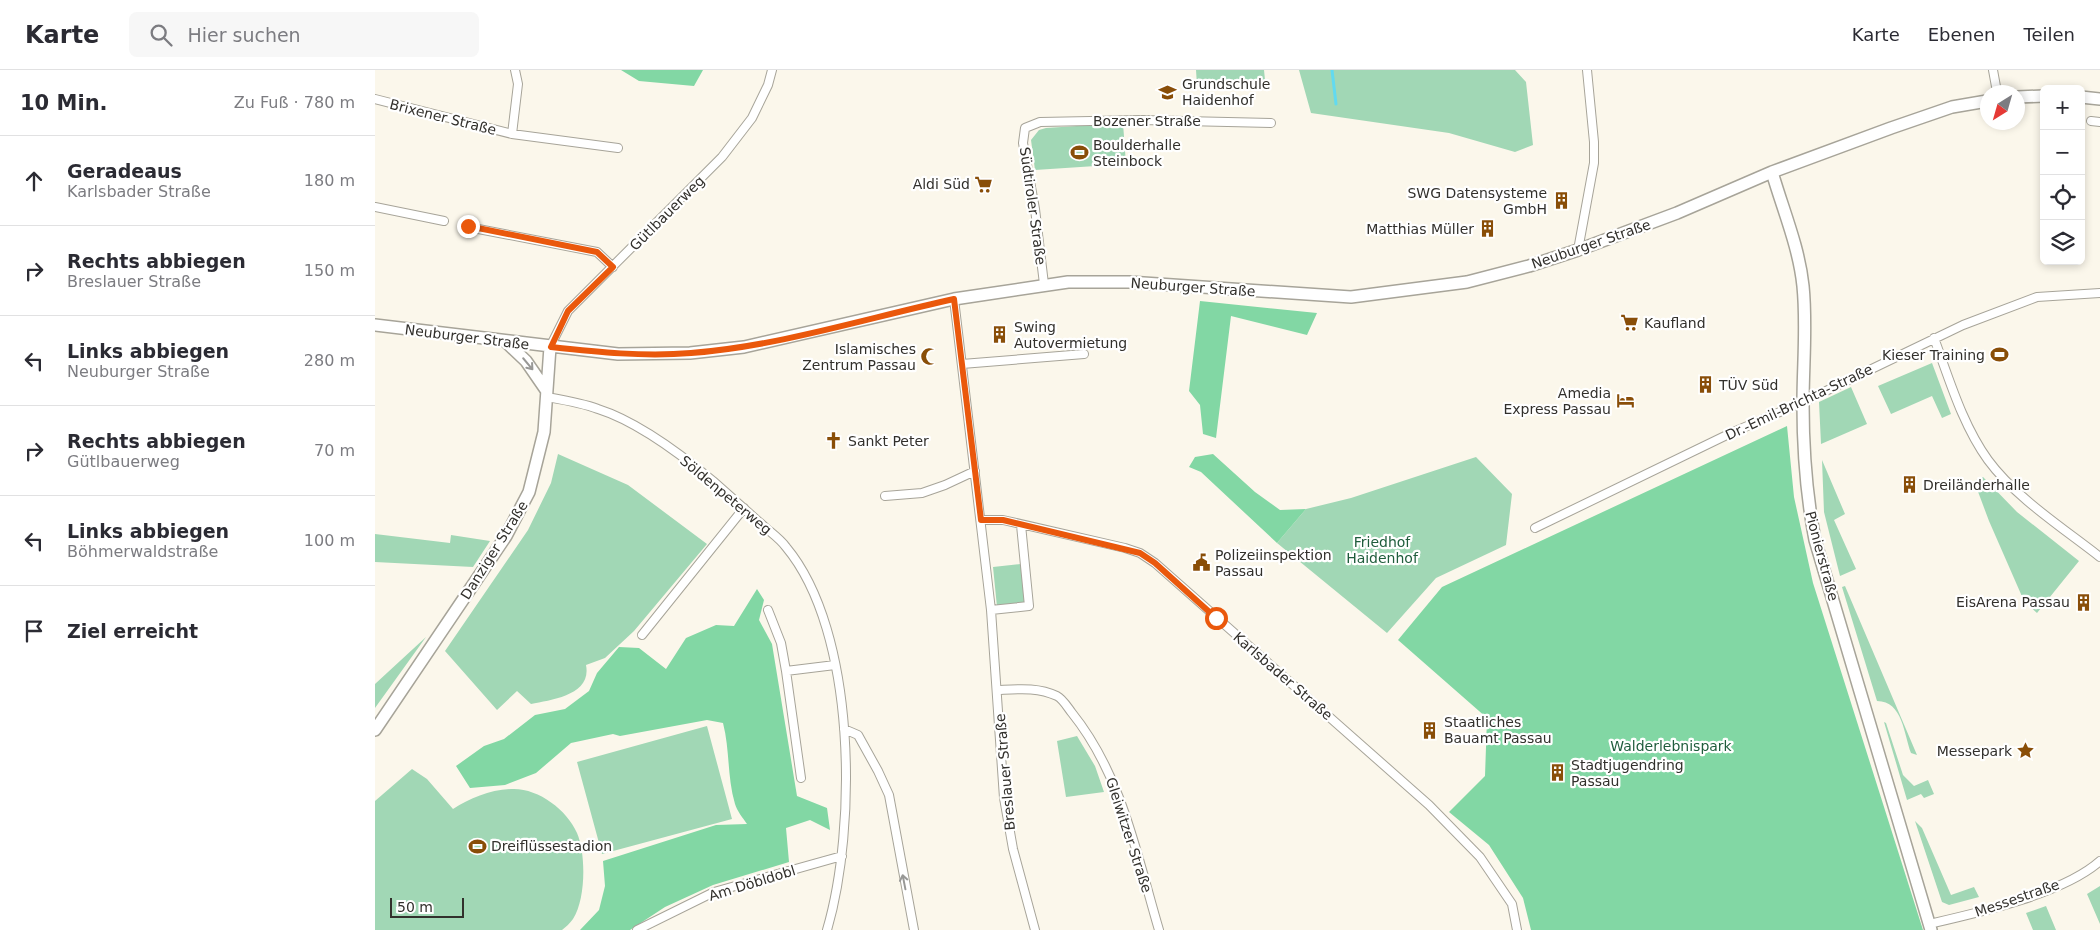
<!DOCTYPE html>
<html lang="de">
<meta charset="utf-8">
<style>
body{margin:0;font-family:"DejaVu Sans",sans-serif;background:#f7f7f7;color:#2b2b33}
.controls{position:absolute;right:15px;top:15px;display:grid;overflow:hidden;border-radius:8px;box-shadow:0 2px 8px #0003}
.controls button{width:45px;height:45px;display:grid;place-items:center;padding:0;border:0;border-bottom:1px solid #e1e1e2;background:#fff;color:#2b2b33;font:25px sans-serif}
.compass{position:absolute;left:1605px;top:15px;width:45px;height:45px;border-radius:50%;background:#fff;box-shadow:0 2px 8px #0003;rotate:217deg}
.scale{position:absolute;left:15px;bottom:12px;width:74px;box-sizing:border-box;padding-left:5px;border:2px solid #32302c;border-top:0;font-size:14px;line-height:18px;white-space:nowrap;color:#32302c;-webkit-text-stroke:4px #fff;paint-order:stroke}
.stop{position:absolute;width:15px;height:15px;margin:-11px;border:4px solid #ea580c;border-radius:50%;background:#fff}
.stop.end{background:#ea580c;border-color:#fff;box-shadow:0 1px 5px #0008}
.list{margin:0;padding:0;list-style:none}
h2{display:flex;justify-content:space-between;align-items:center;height:65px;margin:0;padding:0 20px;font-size:21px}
h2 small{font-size:16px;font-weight:400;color:#7c7c81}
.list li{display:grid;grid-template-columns:32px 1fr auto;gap:15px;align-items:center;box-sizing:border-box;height:90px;padding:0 20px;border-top:1px solid #e1e1e2}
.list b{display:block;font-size:19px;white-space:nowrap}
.list p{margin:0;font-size:16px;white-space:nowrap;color:#7c7c81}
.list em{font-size:16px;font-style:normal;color:#7c7c81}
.icon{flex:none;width:28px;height:28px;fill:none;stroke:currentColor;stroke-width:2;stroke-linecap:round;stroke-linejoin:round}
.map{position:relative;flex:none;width:1725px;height:860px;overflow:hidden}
header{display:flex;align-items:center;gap:30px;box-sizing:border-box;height:70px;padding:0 25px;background:#fff;border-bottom:1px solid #e1e1e2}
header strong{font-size:24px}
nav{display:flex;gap:28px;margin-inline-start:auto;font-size:18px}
.search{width:350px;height:45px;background:#f7f7f7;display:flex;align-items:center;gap:12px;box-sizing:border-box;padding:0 18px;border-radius:8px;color:#7c7c81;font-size:19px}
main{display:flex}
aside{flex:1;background:#fff}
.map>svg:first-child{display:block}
.green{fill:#a1d7b5}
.forest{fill:#82d7a4}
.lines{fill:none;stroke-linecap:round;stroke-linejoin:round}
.stream{stroke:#62daf0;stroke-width:3}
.street-casing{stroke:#a7a499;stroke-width:10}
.secondary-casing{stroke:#a7a499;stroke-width:14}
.street{stroke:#fff;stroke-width:8}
.secondary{stroke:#fff;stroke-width:11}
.oneway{stroke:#989896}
.route{stroke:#ea580c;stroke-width:6}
.labels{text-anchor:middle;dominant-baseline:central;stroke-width:4.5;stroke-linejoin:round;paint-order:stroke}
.poi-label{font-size:14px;fill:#32302c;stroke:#fff;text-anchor:start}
.street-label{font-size:14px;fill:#32302c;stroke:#fff}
.park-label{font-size:14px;fill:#1f5d3c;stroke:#fff}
</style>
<header>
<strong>Karte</strong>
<div class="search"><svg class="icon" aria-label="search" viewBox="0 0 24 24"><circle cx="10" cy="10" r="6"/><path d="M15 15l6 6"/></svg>Hier suchen</div>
<nav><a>Karte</a><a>Ebenen</a><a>Teilen</a></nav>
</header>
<main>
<aside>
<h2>10 Min.<small>Zu Fuß · 780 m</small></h2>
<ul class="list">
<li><svg class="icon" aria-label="ahead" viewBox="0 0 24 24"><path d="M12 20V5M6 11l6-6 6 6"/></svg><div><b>Geradeaus</b><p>Karlsbader Straße</p></div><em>180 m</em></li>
<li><svg class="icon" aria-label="right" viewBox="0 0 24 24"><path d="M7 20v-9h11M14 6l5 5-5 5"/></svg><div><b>Rechts abbiegen</b><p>Breslauer Straße</p></div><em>150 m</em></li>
<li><svg class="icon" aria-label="left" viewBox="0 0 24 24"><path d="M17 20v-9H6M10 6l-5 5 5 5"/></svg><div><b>Links abbiegen</b><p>Neuburger Straße</p></div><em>280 m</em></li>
<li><svg class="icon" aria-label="right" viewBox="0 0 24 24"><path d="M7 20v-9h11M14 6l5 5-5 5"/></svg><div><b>Rechts abbiegen</b><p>Gütlbauerweg</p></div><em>70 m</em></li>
<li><svg class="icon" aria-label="left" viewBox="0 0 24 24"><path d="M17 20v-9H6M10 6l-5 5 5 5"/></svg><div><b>Links abbiegen</b><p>Böhmerwaldstraße</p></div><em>100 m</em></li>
<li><svg class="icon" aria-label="arrive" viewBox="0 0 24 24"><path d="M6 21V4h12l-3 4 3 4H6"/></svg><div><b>Ziel erreicht</b></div></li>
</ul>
</aside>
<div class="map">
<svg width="1725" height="860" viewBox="0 0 1725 860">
<rect width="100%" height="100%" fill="#fbf7eb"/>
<path class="green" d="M821,0H889L890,10L822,15Z
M895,0H1140L1151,12L1158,75L1140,82L1074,63L936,43L924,0Z
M748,53L751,94L660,100L656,70L664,60L671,58Z
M1557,293L1576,344L1567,348L1557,326L1516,344L1503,316Z
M1476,317L1492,354L1446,374L1444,332Z
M183,384L253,415L332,474L259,561L230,588L211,595C217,625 177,630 156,634L142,621L122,640L70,581L153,460L176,413Z
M1101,387L1137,424L1131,475L1061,508L1012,563L902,473L931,439L976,428Z
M1447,390L1470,444L1459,450L1481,499L1465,506L1449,442Z
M1608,407L1642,442L1704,491L1662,543L1649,531L1614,451L1599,411Z
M0,464L75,473L76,465L115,471L98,497L0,492Z
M646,494L650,534L622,537L618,497Z
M1470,516L1542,685L1536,683C1529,665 1528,631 1502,631L1467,517Z
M51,567L0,638V614Z
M1509,652L1511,653L1528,705L1539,716L1553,710L1559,724L1549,728L1546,724L1532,730Z
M332,656L357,749L227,784L202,692Z
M702,666L720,696L729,722L691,727L682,671Z
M37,699L52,709L78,739C96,728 116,719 139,719C164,719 192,740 202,763C211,784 211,829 198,849C195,853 191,857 187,860H0V731Z
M1540,751L1547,758L1576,825L1599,817L1604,827L1574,835L1567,832Z
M1725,816V854L1712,824Z
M1671,836L1681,860H1658L1651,843Z"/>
<path class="forest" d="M246,0H328L319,16L264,11Z
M825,231L942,243L932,265L856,246L841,368L828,364L825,335L814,321Z
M1412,356L1419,427L1438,513L1548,860H1156L1148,828L1114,775L1074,742L1110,706L1112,648L1023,570L1067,517Z
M838,384L880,422L905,440L931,439L902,473L826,402L814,397L820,387Z
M382,519L389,530L384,550L397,574L422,726L452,738L455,760L435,750L411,758L414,792L338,815L290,837L255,860H205L224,840L230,816L228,791L341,755L372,754C368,748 362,741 360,734C352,707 355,680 348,653L332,650L245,666L238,664L196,673L161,703L130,715L95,718L81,696L109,676L129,669L160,645L190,639L214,621L222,603L244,577L264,578L291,599L311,568L341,555L359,556Z"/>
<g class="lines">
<path class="stream" d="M957,0L961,34"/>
<defs>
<path id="street" d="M1618,0L1622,22
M0,29L137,64L243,78
M1716,51L1725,52
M137,64L143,14L140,0
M0,137L69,151
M93,157L222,182L238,197
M1203,180L1219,93V72L1212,0
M669,214L660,139L648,73L650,58L665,52L766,50L896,53
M579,229L616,540L629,728L638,779L660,860
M1559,268C1574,308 1587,354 1613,390C1640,427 1688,458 1725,487
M175,277L193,241L347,87L377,48L393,15L397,0
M587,294L709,284
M172,327C189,330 207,333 223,339C261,351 308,386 338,411C356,427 374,443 392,459C398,464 406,470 411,477C482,562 482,758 452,860
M510,426L547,423L570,415L600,401
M606,450H628L750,478L765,483L780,493L1054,735L1105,787L1137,834L1142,860
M1160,458L1356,363L1428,332L1588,255L1662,227L1725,223
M393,540L406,573L411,601L460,595
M616,540L654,536L646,455
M267,565L369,438
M411,601L426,708
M623,620C644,619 663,617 682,626C688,629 693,638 697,643C747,705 762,786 784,860
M469,659L483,665L503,701L514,725L539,860
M1554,854C1602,843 1688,824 1725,791
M262,860L339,822L467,786"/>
<path id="secondary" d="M1642,27L1669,26
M1706,27L1725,29
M1397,102C1408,140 1424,177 1428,216C1432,255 1428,294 1428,334C1428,381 1431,423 1440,470L1556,860
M0,255L243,284L315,283L369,277L579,229L693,212H754L976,227L1092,212L1154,196L1203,180L1302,143L1397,102L1516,58L1577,37L1612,31
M131,272L151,291L171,320
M0,660L131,466L154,422L169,362L175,277"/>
</defs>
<use href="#street" class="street-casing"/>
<use href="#secondary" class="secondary-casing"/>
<use href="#street" class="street"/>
<use href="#secondary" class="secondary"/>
</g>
<defs><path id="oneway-shaft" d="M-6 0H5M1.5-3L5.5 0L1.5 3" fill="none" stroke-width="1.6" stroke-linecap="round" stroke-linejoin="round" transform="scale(1.25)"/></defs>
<g class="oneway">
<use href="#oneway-shaft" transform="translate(153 294) rotate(50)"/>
<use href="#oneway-shaft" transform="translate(529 812) rotate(-101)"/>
</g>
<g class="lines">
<path class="route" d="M93,156L222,182L238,197L193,241L176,277C222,282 269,287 316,283C405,276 492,248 579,229L606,450H628L765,483L780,493L841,548"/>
</g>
<defs>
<symbol id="school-bare" viewBox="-9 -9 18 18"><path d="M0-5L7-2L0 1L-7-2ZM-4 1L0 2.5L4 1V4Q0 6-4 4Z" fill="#894e08" stroke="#fff" stroke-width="2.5" paint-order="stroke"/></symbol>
<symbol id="stadium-bare" viewBox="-9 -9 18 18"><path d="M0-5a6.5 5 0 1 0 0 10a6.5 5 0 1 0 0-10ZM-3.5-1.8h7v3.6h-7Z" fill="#894e08" stroke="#fff" stroke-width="2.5" paint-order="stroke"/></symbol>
<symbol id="supermarket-bare" viewBox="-9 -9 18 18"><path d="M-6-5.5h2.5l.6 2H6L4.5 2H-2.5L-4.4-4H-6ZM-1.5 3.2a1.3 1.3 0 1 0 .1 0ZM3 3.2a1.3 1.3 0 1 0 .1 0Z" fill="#894e08" stroke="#fff" stroke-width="2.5" paint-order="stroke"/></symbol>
<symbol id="building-bare" viewBox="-9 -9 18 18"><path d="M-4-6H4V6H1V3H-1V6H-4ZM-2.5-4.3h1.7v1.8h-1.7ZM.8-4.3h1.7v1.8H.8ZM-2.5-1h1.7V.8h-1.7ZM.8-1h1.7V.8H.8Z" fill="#894e08" stroke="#fff" stroke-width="2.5" paint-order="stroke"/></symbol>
<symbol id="mosque-bare" viewBox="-9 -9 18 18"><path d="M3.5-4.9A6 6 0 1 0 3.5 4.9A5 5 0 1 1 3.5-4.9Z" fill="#894e08" stroke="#fff" stroke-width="2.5" paint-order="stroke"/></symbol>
<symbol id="hotel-bare" viewBox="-9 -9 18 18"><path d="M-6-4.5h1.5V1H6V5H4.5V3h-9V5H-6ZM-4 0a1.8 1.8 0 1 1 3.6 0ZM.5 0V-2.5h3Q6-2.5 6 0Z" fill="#894e08" stroke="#fff" stroke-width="2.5" paint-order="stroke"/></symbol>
<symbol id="church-bare" viewBox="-9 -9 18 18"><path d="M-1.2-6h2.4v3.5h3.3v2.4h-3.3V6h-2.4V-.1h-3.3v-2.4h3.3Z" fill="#894e08" stroke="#fff" stroke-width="2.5" paint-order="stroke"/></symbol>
<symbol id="civic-bare" viewBox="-9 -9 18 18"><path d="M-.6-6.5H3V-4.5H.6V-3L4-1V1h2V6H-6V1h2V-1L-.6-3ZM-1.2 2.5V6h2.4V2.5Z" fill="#894e08" stroke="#fff" stroke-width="2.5" paint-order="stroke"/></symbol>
<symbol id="sight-bare" viewBox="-9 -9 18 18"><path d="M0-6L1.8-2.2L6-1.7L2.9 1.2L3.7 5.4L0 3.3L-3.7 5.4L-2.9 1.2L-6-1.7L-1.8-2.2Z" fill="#894e08" stroke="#fff" stroke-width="2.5" paint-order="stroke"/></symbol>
</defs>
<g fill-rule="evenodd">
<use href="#school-bare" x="780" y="10" width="25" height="25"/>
<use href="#stadium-bare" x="692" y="70" width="25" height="25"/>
<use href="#supermarket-bare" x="596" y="102" width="25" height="25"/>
<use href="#building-bare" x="1174" y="118" width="25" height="25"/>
<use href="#building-bare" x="1100" y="146" width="25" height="25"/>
<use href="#supermarket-bare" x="1242" y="240" width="25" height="25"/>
<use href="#building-bare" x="612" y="252" width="25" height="25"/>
<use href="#stadium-bare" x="1612" y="272" width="25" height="25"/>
<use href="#mosque-bare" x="542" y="274" width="25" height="25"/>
<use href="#building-bare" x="1318" y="302" width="25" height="25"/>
<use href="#hotel-bare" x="1238" y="318" width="25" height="25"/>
<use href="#church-bare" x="446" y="358" width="25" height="25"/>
<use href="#building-bare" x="1522" y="402" width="25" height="25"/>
<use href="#civic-bare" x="814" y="480" width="25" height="25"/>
<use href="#building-bare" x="1696" y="520" width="25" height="25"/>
<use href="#building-bare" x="1042" y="648" width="25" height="25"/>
<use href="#sight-bare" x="1638" y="668" width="25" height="25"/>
<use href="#building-bare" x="1170" y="690" width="25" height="25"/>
<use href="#stadium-bare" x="90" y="764" width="25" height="25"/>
</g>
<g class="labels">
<g class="poi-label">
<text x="807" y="14">Grundschule<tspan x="807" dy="16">Haidenhof</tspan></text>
<text x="718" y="75">Boulderhalle<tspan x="718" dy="16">Steinbock</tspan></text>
<text x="595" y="114" text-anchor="end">Aldi Süd</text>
<text x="1172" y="123" text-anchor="end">SWG Datensysteme<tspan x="1172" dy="16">GmbH</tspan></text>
<text x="1099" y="159" text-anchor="end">Matthias Müller</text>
<text x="1269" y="253">Kaufland</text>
<text x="639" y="257">Swing<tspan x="639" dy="16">Autovermietung</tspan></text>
<text x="541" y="279" text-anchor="end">Islamisches<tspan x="541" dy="16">Zentrum Passau</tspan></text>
<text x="1610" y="285" text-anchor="end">Kieser Training</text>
<text x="1344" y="315">TÜV Süd</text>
<text x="1236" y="323" text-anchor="end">Amedia<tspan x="1236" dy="16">Express Passau</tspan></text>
<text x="473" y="371">Sankt Peter</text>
<text x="1548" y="415">Dreiländerhalle</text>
<text x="840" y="485">Polizeiinspektion<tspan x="840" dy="16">Passau</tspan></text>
<text x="1695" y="532" text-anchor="end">EisArena Passau</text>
<text x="1069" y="652">Staatliches<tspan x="1069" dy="16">Bauamt Passau</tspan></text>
<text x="1637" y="681" text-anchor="end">Messepark</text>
<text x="1196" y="695">Stadtjugendring<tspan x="1196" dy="16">Passau</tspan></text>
<text x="116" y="776">Dreiflüssestadion</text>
</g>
<g class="street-label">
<text transform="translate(68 47) rotate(14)">Brixener Straße</text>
<text x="772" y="51">Bozener Straße</text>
<text transform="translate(658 136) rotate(82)">Südtiroler Straße</text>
<text transform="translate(292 143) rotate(-45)">Gütlbauerweg</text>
<text transform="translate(1216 174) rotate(-19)">Neuburger Straße</text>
<text transform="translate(818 217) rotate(4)">Neuburger Straße</text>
<text transform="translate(92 267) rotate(7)">Neuburger Straße</text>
<text transform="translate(1424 332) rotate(-25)">Dr.-Emil-Brichta-Straße</text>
<text transform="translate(351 425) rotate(40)">Söldenpeterweg</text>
<text transform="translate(119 480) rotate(-58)">Danziger Straße</text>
<text transform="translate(1447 486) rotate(75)">Pionierstraße</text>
<text transform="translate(908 606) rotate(41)">Karlsbader Straße</text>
<text transform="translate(630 702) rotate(-95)">Breslauer Straße</text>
<text transform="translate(754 765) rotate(72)">Gleiwitzer Straße</text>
<text transform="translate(377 813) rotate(-17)">Am Döbldobl</text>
<text transform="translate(1642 828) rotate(-19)">Messestraße</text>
</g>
<g class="park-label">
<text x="1007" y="472">Friedhof<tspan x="1007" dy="16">Haidenhof</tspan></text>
<text x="1296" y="676">Walderlebnispark</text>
</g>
</g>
</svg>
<div class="controls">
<button>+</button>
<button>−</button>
<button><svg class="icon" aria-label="locate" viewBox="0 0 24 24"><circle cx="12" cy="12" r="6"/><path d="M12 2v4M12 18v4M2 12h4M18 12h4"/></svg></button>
<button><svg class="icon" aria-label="layers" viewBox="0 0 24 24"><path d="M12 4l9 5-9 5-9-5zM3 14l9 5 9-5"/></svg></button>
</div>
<svg class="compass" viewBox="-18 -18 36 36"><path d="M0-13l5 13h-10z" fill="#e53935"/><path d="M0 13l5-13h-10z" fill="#7c7c81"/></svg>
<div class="scale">50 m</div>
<div class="stop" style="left:841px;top:548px"></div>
<div class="stop end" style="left:93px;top:156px"></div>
</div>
</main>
